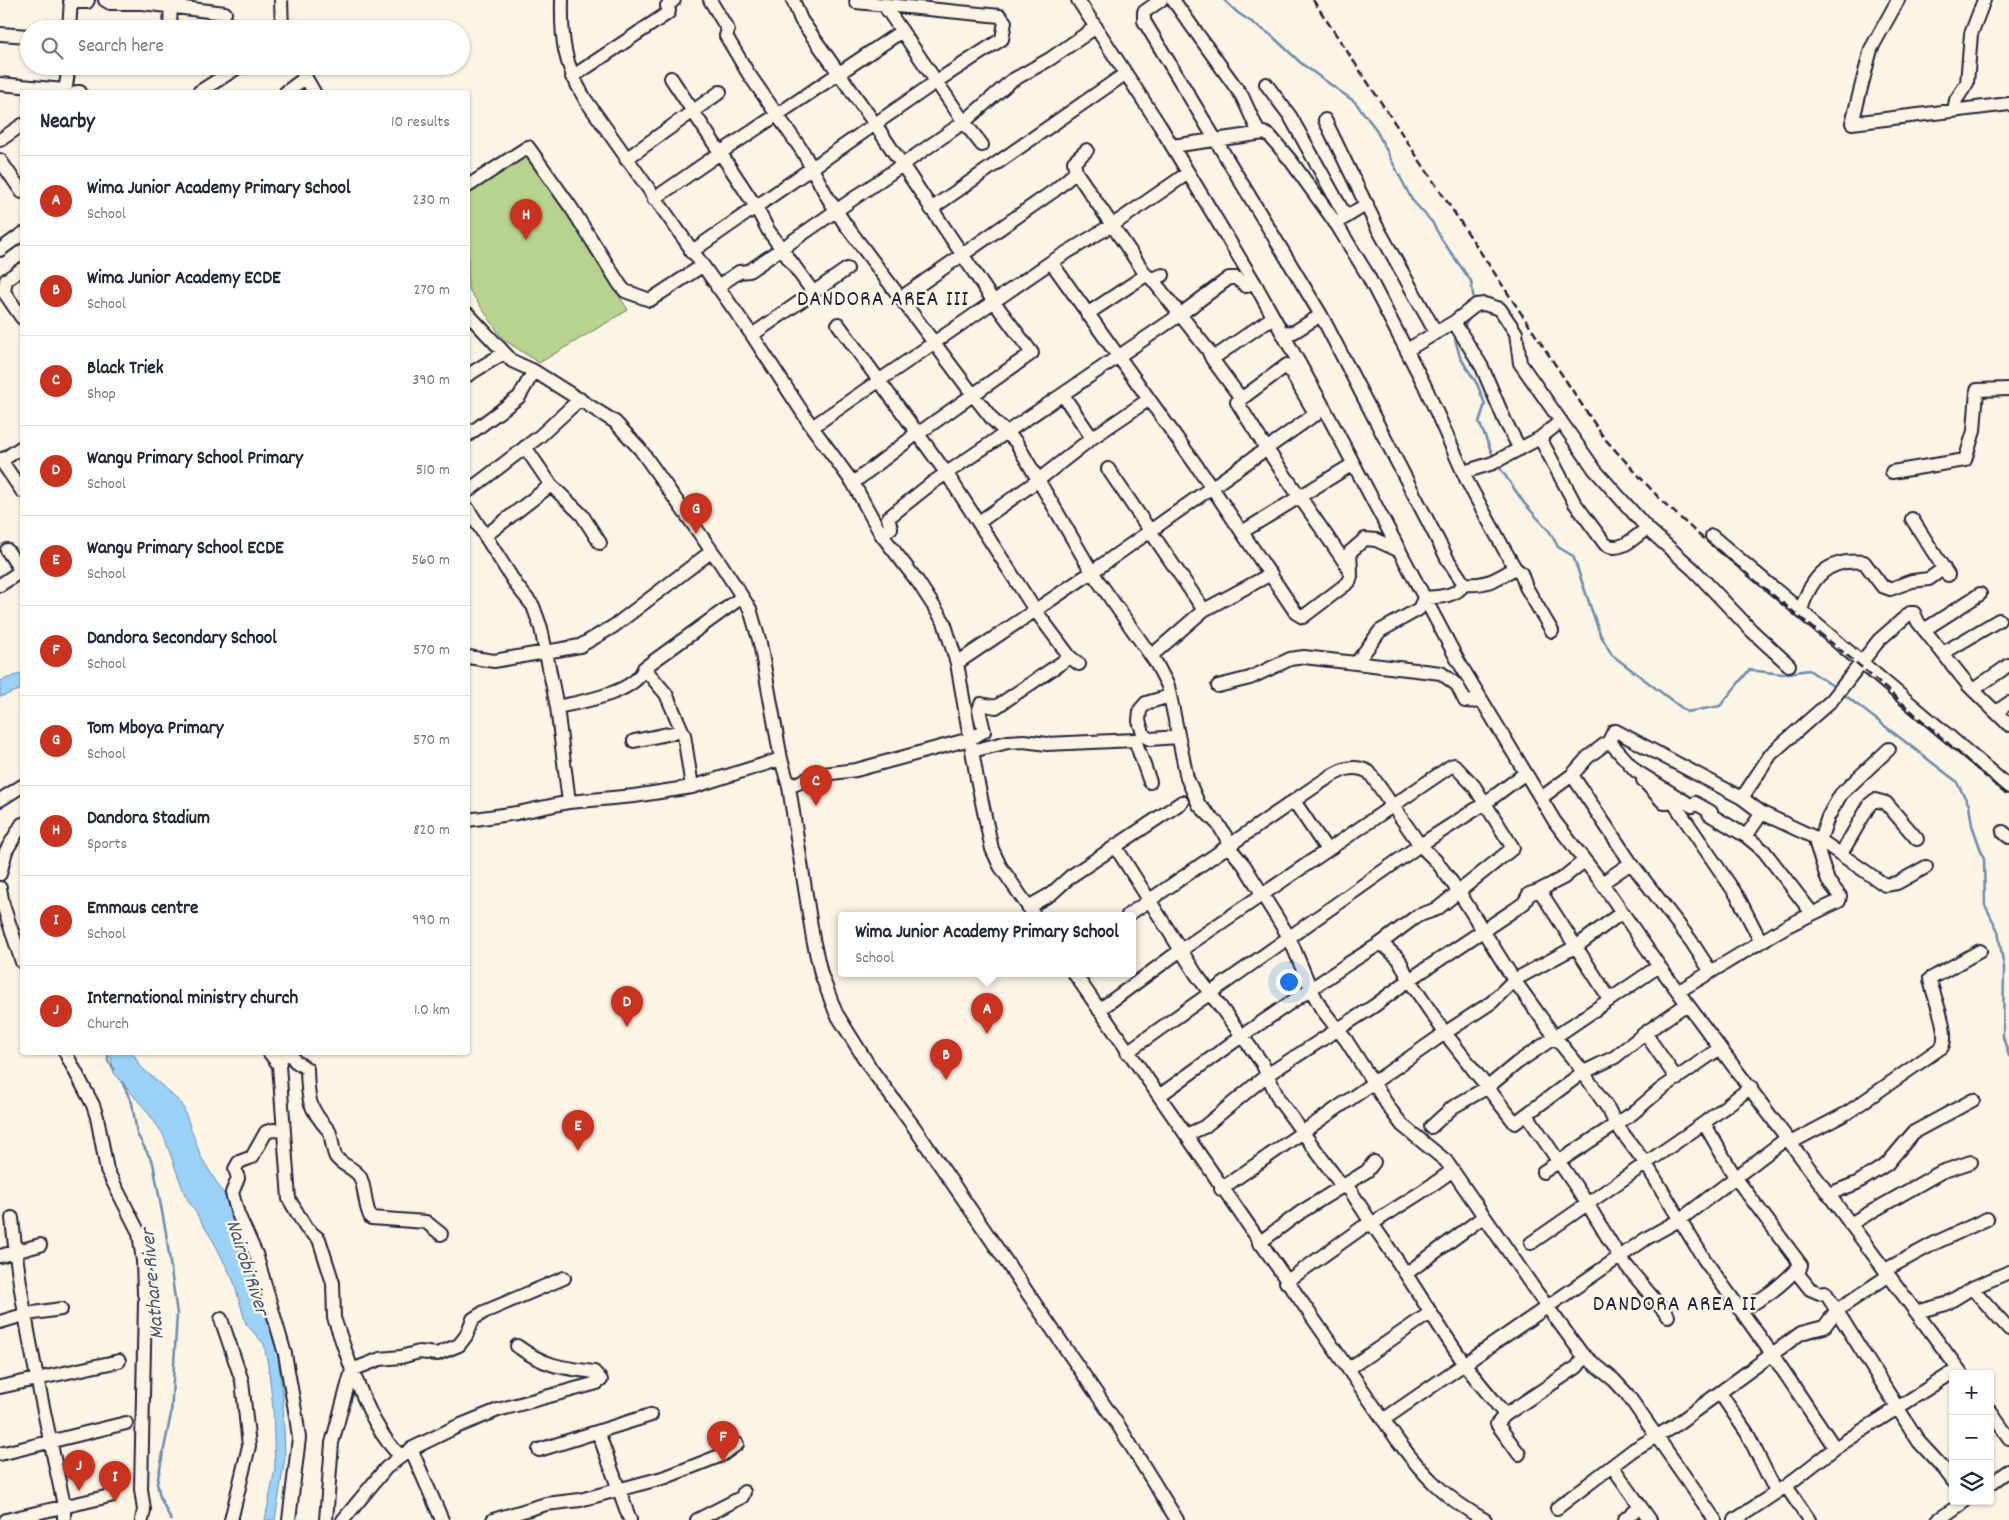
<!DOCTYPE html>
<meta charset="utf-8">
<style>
body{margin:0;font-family:Dekko,sans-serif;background:#f2f2f3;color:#1f2937}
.controls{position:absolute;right:15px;bottom:15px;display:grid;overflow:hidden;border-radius:5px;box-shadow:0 1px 4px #0004}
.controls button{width:45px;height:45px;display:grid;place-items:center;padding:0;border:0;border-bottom:1px solid #e0e1e3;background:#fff;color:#1f2937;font:25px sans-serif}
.you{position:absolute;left:1288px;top:981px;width:18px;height:18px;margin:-12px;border:4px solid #fff;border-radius:50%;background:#1a73e8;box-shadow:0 0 0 8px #1a73e833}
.badge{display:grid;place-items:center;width:32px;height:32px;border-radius:50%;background:#c8321e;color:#fff;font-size:16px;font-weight:700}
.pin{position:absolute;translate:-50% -41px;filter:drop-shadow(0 1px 2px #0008)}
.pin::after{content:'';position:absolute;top:26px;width:18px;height:15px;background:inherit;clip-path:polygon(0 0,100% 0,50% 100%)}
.popup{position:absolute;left:838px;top:912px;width:298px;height:65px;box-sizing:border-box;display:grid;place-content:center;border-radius:5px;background:#fff;filter:drop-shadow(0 1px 4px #0005);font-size:16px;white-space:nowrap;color:#747a83}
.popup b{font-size:19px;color:#1f2937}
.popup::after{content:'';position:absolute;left:50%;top:100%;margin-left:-10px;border:10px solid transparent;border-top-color:#fff}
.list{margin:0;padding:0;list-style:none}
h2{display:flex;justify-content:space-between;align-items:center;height:65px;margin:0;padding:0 20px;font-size:21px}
h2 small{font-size:16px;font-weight:400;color:#747a83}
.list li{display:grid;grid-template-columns:32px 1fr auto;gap:15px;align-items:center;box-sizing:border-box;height:90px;padding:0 20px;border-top:1px solid #e0e1e3}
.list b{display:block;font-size:19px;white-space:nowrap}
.list p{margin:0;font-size:16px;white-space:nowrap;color:#747a83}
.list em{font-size:16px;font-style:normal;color:#747a83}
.icon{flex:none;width:28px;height:28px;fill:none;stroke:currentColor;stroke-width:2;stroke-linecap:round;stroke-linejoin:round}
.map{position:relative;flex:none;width:2009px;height:1520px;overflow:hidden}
.search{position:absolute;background:#fff;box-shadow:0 1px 4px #0004;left:20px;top:20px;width:450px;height:55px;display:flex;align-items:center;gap:12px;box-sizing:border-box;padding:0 18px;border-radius:28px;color:#747a83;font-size:19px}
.panel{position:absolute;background:#fff;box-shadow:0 1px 4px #0004;left:20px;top:90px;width:450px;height:965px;border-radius:5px}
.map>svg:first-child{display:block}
.green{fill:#b6d48d;stroke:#6c7b64}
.water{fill:#9ad2f9;stroke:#6a8cad}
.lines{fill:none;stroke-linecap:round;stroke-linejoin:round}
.stream{stroke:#6a8cad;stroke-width:2.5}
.minor-casing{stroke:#22223b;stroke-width:16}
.minor{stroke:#fcf5e5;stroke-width:12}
.rail{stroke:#22223b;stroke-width:2.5;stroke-dasharray:8 4;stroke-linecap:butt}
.labels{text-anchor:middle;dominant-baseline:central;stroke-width:5;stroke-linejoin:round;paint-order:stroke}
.water-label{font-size:21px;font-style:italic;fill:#465774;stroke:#fcf5e5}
.quarter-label{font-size:22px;letter-spacing:1px;fill:#22223b;stroke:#fcf5e5}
</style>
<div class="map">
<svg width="2009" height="1520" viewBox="0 0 2009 1520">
<rect width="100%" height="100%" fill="#fcf5e5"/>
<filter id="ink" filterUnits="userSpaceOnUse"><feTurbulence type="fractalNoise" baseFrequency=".02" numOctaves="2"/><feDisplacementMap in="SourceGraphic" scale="10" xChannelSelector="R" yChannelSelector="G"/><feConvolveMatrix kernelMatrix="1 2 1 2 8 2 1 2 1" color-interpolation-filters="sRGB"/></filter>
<g filter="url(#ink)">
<path class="green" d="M528,151L628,310L539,363L503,339L468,288V192Z"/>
<path class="water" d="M22,673V689L0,697V681Z
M110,1053H133L140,1066L182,1104L201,1157L231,1206L259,1274L277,1346L283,1398L285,1458L275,1520H265L275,1469L273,1408L269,1371L264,1344L246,1324L234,1282L215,1244L185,1195L163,1134L146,1110L114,1073Z"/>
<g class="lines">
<path class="stream" d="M1224,0L1238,13L1271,35L1302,64L1355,102L1375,128L1412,200L1432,222L1442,240L1471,281L1474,301
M1462,329L1472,315
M1457,335L1455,339L1460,357L1477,384L1485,404L1479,422L1494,458
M1498,465L1524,503L1550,532L1558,547L1573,556L1600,634L1612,655L1687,712L1720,706L1749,670L1782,674L1809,670L1836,688
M1842,693L1956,781L1969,805L1972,825L1984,859L1985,905L1998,931L2004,968L2003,1037L2009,1056
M108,1052V1061L114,1069
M122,1082L132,1103L137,1134L153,1163L166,1233L177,1314L171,1414L157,1483L160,1497L171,1520"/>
<defs>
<path id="minor" d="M105,0L110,3H142L225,13
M281,0L282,29
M562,0C561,40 564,64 585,99L752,335L812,427L853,483L881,534L918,582L944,622L957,663L977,779L992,849L1000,866L1034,915
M710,0L728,30L726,36L748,73L803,152L828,198L845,224L974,396L993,420L1016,442L1092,572L1156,663L1168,686L1187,778L1199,805L1218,824L1226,837L1228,846L1244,865L1289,937L1311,989L1321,1008L1346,1040L1390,1109L1402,1125L1446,1161L1535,1290L1582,1354L1614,1380L1627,1394L1715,1520
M793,0L801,20L875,124L994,302L1032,353L919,433
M1078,0L1160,126L1254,282L1324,408L1457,659L1555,822L1602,883L1659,966L1962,1374
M1161,0L1144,12V21L1321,315L1448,560L1464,584C1486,586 1497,579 1515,568
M1173,0L1242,96L1259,133
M1898,0L1871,49L1852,123L2009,104
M70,2H87L88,0
M884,5L964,122L982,145
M69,29L71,0
M170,29L171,0
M0,34L29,36
M299,66L314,92
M572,77L668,13L669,11L667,6L674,0
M671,78L756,207L768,230L813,292
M0,84L64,90
M1266,84L1290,116L1346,217L1335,223
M65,92L69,66
M77,92H80
M199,92L240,66
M286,92L305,78
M1954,111L1956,100L1967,83L1971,34L1984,0
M1325,120L1377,227L1436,333
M0,140L22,125
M1172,146L1264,133L1270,136L1291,161L1337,225L1367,274L1424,384L1468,483L1504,549L1515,568L1521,573L1526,587L1552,631
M1087,150L1074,162L1076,172L1146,275L1152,279L1163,275
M626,159L720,92
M0,160L22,192
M468,186L528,147L572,209L620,285L625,291L650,300L702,266
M654,199L720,153L902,31
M931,209L1125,74
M1346,217L1367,204
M0,250L22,234
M691,252L937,81L1002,39L1005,22L1000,16L856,2
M1051,262L1211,486L1296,613L1303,617L1349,582L1351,576L1346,564L1266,448L1237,402L1240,397L1212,359L1208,350L1152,279
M22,269L6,280L4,292L22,318
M717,287L739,272L749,271L781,249L964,122L1011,81L1050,59L1096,27
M902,297L1055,190L1076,172
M468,314L512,361L534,371L615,422L640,449L721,564L750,609L760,643L781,759L789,787L813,939L821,974L836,1013L871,1069L914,1127L1120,1428L1177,1520
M1087,314L1146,275
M1454,322L1482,367L1505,421L1520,449
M838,324L947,474L1035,610L1070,657L1079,664
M1282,333L1294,332L1321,315
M752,335L847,269
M1407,350L1454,322L1476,305L1484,304L1500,309L1516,333L1520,363L1595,470L1647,528L1694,570L1752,631L1789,665
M1212,359L1273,317
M468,375L504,353
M1063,395L1092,438L1148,400
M1237,402L1287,365L1316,415
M812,427L1051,262L1117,222L1188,173
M468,435L519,397L534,371
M1540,438L1561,421
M525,447L551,485L582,515L600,543
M0,459L22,491
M1,461L22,447
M1108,469L1204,610
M1464,472L1493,463L1540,438L1574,502L1605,544C1620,554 1635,537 1647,528
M1892,472L1965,460L1974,431L1977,390L2009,389
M853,483L910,439L917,430
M468,491L540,436L580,399
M468,509L517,586L533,606L541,628L557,707L569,802
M1912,519L1948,575
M979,522L1037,481L1092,438
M1242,532L1353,464
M881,534L891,528L888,518L932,483L1181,314L1229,278H1236L1246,286L1254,282
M485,536L551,485
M1712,536L2009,787
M7,550L21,571L22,569
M1351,573L1350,552L1365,539L1376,540L1400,551
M0,585L21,571
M1801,610C1811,578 1827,558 1864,562L1882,586L1890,589L1912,581L1929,579L1944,568
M1924,630L1980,594
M1943,653L1999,620
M1151,656L1204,610L1271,574
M468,657L494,661L580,646L614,626L712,551
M1357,662L1380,631L1419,609L1424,598C1438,597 1456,597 1464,584
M957,663L1092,572L1324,408
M644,668L666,694L684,735L692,787
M1218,686L1250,678L1290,659L1304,657L1441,673L1457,685L1465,701L1481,702
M1973,690L2009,665
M1170,696L1146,703L1140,710L1139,721L1144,736L1150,739L1178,737
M557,707C581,702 636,693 644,668L742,597
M1996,712L2009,703
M634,741L682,731
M1609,741L1636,771L1692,806L1695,803L1711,812L1709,814L1746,836L1764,851L1812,913
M972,751L1008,742L1024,741L1047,744L1135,740L1150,782
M1572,775L1631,863L1691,941L1711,972
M1643,780L1664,803H1668L1674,795
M789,787L816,775L856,770L970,739L984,731L979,710L981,704L996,707L1070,657
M1541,798L1572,775L1588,757L1609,741L1614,731H1616L1742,798L1762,813L1820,840L1885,885L1897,883L1926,867
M1742,798L1771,754L1832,700L1879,640L1910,613H1914L1918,622L1969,686L2009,725
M1671,799L1738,897L1761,942
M0,800L22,786
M1294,801L1327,850
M468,820L517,813L569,802L634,796L692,787L781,759
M2003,832L2009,837
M1746,836L1762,813
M1115,846L1196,974L1262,1063L1279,1100L1342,1186L1350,1190L1372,1224C1398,1206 1427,1190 1450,1172
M1841,854L1870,804L1875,800L1886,803L1917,839
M0,874L6,851L22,824
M1602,883L1631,863
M0,888L3,905L22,962
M1538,891L1563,878L1584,861
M1028,907L1051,894L1071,876L1182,802
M1128,915L1317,785C1333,775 1349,761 1369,772L1420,845L1437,862L1459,892L1514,980L1555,1037L1578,1065L1609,1110L1615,1123L1646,1164L1704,1259L1772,1354L1835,1448
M1381,943L1399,959L1409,980L1445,1033L1515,1123L1582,1073L1615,1057L1645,1033L1687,1004
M1074,973L1398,1441C1425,1477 1445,1498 1485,1520
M1679,991L1787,926L1839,901L1840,896L1828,881L1816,844L1820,840L1828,817L1841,794L1889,749
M1099,1010L1181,950L1451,766L1454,765L1474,786L1513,848L1437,909L1417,916L1381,943L1349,963L1243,1035L1159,1096
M1645,1033L1677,1079
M65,1052L93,1105L97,1117L107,1170L139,1233L143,1261L144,1294
M269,1052L279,1065
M284,1052L279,1065L289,1199L306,1228L319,1239L333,1283L334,1318L352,1370L332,1443L326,1520
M289,1052L295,1061L307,1069C308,1100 308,1107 329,1131C332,1135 332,1151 336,1157C342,1166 354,1167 360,1177C366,1189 364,1206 371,1218L426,1222L441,1234
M1127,1052L1420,845L1484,804L1524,774
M1527,1115L1587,1203L1620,1258L1668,1316
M1704,1123L1735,1177L1801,1265L1798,1274L1810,1289L1822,1294L1825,1292L1919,1442L1944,1469L1953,1481
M1431,1127L1453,1107L1488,1087L1517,1063L1659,966
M283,1131L273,1130L266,1132L252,1157L239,1162L235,1169L238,1178L232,1193L238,1214L256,1254L285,1354L296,1416L299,1438L289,1520
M1186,1135L1204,1127L1267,1075L1374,1006L1409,980L1514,910L1524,903L1529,894L1538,891L1542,894L1609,998
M1790,1143L1847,1113L1942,1047C1950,1031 1933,997 1930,979L1980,951
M1543,1172L1633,1113L1660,1090L1720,1048
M1221,1189L1445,1033L1492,1002L1514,980L1577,946L1621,913
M1829,1194L1857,1183L1887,1164L1914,1132L1973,1100
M12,1218C21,1315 44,1410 64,1505V1520
M1850,1224L1941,1172L1971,1162
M1259,1243L1301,1212L1367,1171L1374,1162
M1531,1243L1704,1123L1751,1087
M0,1256L40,1245
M1885,1270L1935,1243L1987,1219
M1407,1273L1479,1220
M1286,1282L1363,1227L1372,1224C1405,1269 1432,1318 1465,1364C1477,1382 1492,1397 1505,1415L1497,1424L1519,1454
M1972,1288L2009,1329
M1739,1309C1763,1302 1783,1283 1800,1266
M1916,1312L1946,1304L1972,1288L2009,1272
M221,1319L242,1381L249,1446L231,1520
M0,1322L27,1314L61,1309
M1347,1367L1354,1365L1430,1313
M0,1387L119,1361
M1720,1393L1747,1433L1776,1492
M1990,1411L2009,1438
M1505,1415L1577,1367L1582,1360
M1383,1420L1647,1238L1681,1219L1787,1138
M598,1432L630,1520
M411,1449L442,1520
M539,1450L651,1415
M0,1454L126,1423
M401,1456C377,1436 364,1398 352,1370L380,1359L401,1357L419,1352L437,1354L459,1345L466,1336L473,1319L484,1312L564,1278
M1612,1466L1650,1520
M1990,1484L2008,1471
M1786,1486L1809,1520
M1557,1508L1633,1450L1674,1426L1801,1333L1824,1327L1837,1310L1885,1278L1886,1273
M6,1520L110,1496
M142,1520L144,1510L141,1489L145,1302
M343,1520L386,1468L411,1449L456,1427L498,1410L597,1383L601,1380L594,1372C562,1368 544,1366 517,1346
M493,1520L546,1504L580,1500L666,1477L722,1455L737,1444
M697,1520L742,1497L744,1492
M1624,1520L1640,1506
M1735,1520L1786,1486L1835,1448L1958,1369
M1938,1520L1965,1501"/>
</defs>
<use href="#minor" class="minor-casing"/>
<use href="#minor" class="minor"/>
<path class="rail" d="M1313,0L1604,438L1661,500L1699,535L1860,666L2009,797"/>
</g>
</g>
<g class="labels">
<g class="water-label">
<text transform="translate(246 1268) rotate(72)">Nairobi River</text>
<text transform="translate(154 1284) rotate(-95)">Mathare River</text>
</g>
<g class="quarter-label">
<text x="883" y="300">DANDORA AREA III</text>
<text x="1675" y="1305">DANDORA AREA II</text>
</g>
</g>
</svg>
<div class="controls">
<button>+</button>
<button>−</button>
<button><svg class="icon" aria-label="layers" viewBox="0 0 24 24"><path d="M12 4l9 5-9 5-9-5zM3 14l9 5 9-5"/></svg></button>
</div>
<div class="you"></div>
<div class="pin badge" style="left:987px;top:1034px">A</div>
<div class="popup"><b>Wima Junior Academy Primary School</b>School</div>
<div class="pin badge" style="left:946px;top:1080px">B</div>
<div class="pin badge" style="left:816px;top:806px">C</div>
<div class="pin badge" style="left:627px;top:1027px">D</div>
<div class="pin badge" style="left:578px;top:1151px">E</div>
<div class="pin badge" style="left:723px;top:1462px">F</div>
<div class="pin badge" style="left:696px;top:534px">G</div>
<div class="pin badge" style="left:526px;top:240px">H</div>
<div class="pin badge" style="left:115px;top:1502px">I</div>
<div class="pin badge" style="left:79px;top:1491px">J</div>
<div class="search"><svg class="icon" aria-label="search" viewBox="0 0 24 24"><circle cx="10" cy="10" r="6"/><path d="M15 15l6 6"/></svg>Search here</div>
<section class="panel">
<h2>Nearby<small>10 results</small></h2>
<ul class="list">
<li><span class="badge">A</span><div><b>Wima Junior Academy Primary School</b><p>School</p></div><em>230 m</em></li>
<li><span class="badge">B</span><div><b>Wima Junior Academy ECDE</b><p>School</p></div><em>270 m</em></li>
<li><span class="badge">C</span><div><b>Black Triek</b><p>Shop</p></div><em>390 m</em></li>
<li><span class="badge">D</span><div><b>Wangu Primary School Primary</b><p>School</p></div><em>510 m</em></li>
<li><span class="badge">E</span><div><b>Wangu Primary School ECDE</b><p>School</p></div><em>560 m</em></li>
<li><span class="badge">F</span><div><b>Dandora Secondary School</b><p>School</p></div><em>570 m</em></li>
<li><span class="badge">G</span><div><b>Tom Mboya Primary</b><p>School</p></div><em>570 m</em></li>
<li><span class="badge">H</span><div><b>Dandora Stadium</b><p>Sports</p></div><em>820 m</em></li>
<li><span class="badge">I</span><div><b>Emmaus centre</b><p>School</p></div><em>990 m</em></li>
<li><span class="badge">J</span><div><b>International ministry church</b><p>Church</p></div><em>1.0 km</em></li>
</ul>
</section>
</div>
